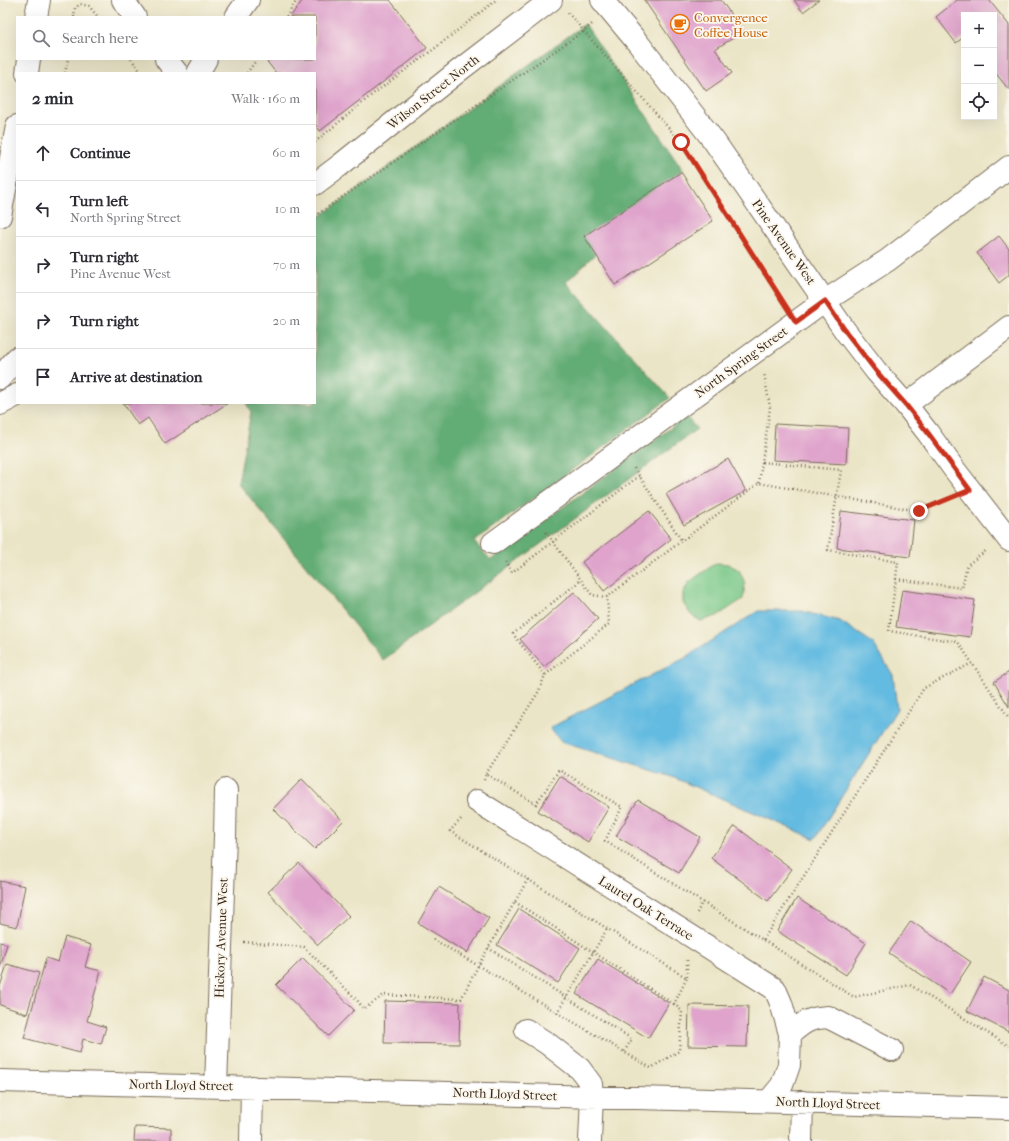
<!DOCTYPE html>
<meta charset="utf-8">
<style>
body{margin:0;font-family:"IM FELL French Canon",serif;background:#f7f7f7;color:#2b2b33}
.controls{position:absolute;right:12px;top:12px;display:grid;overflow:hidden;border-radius:0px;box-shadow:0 4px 16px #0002}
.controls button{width:36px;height:36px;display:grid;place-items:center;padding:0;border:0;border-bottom:1px solid #e1e1e2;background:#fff;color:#2b2b33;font:20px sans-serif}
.stop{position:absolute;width:12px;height:12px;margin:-9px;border:3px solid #c8321e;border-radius:50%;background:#fff}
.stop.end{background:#c8321e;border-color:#fff;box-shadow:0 1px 4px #0008}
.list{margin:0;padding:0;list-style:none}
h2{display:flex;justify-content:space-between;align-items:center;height:52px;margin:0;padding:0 16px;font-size:17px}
h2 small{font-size:13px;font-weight:400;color:#7c7c81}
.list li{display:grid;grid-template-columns:26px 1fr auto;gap:12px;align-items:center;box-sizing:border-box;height:56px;padding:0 16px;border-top:1px solid #e1e1e2}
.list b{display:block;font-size:15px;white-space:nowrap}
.list p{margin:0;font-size:13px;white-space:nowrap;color:#7c7c81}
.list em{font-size:13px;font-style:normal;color:#7c7c81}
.icon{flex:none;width:22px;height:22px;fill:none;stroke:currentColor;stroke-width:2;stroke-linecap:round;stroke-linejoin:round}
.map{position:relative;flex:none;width:1009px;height:1141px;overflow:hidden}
.search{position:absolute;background:#fff;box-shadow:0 4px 16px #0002;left:16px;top:16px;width:300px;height:44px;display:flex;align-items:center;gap:10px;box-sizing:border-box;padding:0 14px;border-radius:0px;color:#7c7c81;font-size:15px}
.panel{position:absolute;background:#fff;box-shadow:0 4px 16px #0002;left:16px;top:72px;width:300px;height:332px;border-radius:0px}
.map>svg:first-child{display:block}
.green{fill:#79c888;stroke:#5a7953}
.forest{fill:#62ac74;stroke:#4e6b49}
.water{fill:#64bbe1;stroke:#507280}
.building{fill:#dfa3cc}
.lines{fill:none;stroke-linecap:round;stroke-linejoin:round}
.street-casing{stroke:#796b59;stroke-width:24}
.secondary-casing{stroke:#796b59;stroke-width:24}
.primary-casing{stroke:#796b59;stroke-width:24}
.path{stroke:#796b59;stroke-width:2.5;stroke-dasharray:1 3;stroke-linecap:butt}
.street{stroke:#fff;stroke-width:22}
.secondary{stroke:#fff;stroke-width:22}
.primary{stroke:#fff;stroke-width:22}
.route{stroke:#c8321e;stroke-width:5}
.labels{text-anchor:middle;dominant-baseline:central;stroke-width:3.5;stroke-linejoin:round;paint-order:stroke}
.food-label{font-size:13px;fill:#c56008;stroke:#fbf7ec;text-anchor:start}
.street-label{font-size:13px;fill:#3b2a1e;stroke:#fbf7ec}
</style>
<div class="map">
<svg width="1009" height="1141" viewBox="0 0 1009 1141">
<rect width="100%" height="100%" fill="#fbf7ec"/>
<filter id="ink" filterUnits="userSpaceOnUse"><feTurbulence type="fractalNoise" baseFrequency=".025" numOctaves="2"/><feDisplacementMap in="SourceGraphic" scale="8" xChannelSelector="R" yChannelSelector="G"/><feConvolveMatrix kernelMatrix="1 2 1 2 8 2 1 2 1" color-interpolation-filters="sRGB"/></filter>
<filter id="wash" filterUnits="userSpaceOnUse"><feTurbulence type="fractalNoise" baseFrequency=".012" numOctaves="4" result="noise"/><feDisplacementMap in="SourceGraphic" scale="16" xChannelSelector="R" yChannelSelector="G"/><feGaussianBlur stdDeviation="0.9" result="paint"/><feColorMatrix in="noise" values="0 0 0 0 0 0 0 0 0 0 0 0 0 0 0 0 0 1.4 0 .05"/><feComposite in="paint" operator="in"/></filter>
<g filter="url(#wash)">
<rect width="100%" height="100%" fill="#ebe5c7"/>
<path class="green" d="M716,563L728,564L739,570L745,583L743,599L717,616L701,621L691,615L683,603V593L689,582Z"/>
<path class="forest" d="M585,24L683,170L566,282L670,398L474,542L491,560L686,417L697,429L383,660L238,483L251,412L246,403H315V220Z"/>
<path class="water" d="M758,611H801L840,621L873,643L893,675L897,709L815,839L670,776L561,742L550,728L578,713L685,658Z"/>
<g id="blocks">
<path class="building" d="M303,0H390L427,48L320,131L315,124V73H276L265,59H315V17H290Z
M644,0H721L743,32L715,49L732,73L706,91Z
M794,0H819L803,12Z
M957,0H989L1009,25V90L994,71V15H964V37L956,43L936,17Z
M681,172L713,221L615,285L584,236Z
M999,236L1009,249V275L999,283L977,253Z
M123,403H228L165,444L148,418L138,425Z
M775,424L848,428L846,464L773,460Z
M728,459L746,491L684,525L666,494Z
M649,511L671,539L604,591L582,562Z
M841,511L914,520L910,557L837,548Z
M902,590L975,600L970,637L896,627Z
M574,592L598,619L544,667L520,639Z
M1009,672V707L994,682Z
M560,776L609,807L588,842L538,811Z
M302,779L343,821L315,849L273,809Z
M638,800L700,837L679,873L616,836Z
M735,826L792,869L768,901L711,858Z
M299,863L349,916L318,945L268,892Z
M0,881L25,886L17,927L0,923Z
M439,887L489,918L467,953L418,923Z
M797,898L866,943L846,975L777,931Z
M519,909L580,948L558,983L497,945Z
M911,921L971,962L950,994L889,953Z
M65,937L91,945L85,967L101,971L87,1021L106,1027L101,1044L83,1039L80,1053L24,1038L46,958L58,962Z
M0,942L7,944L0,968Z
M303,958L354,1010L328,1036L276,985Z
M598,959L669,1003L648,1038L576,994Z
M7,964L39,973L27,1014L0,1005V987Z
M984,977L1009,990V1032L967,1011Z
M385,1001L460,1003L459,1044L384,1043Z
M689,1005L748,1006L747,1047L688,1046Z
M135,1127L171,1128V1141H134Z"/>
</g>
</g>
<g filter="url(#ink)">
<use href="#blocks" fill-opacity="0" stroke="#796b59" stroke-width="1"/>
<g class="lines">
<defs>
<path id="street" d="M123,0L135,17
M602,0L638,43L714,141L846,332L876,371L906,405L928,433L954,469L1009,540
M166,59L177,73
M315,184L339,166L461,69L551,0
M0,404L17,395
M906,405L1009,327
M493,543L796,322L825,301L888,260L1009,167
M477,801L775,989L781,1003L790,1034
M526,1030L548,1044L580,1069L591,1084L592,1096L590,1141
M0,1081L1009,1108
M216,1086L225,836L226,790
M769,1101L782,1085L789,1065L790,1034C804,1022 809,1018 828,1017L892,1050
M251,1141L252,1087
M801,1141L802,1102"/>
<path id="secondary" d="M236,17L248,0
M198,73L206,59
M0,378L17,358"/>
<path id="primary" d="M36,17L39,0
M27,73L29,59
M0,216L17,126"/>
</defs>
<use href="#street" class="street-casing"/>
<use href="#secondary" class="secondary-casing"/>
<use href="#primary" class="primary-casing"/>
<path class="path" d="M568,13L681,142L784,303
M74,17L75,8L80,4L89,6L98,17
M286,17L297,0
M131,59L142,73
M65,73L68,59
M247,73L257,59
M315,142L373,94L434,49L496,0
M315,216L584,31L592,24
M762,462L841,470L828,550L898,562L889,631L958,642L972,663
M634,468L682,541
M759,483L770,408L764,373
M546,532L592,595L606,597
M505,562L512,573L639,476
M896,579L962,588L967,565L987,550
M545,675L513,634L581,580
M486,774L539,691L545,675L609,624L607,597L759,483L919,511L949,498
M484,780L486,774L536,804L559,770L622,807L605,841L854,997L910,985L1009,1046
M515,902L674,1004
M697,913L702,902
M433,939L651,1068L679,1051L682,1011L674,1004L687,978L450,831L462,818
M763,940L924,688L972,663L1009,718
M244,942L304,947L357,1000L364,1009L384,995L461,999L478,966L528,879
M488,948L632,1039L624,1052
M687,977V960
M557,1013L607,929"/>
<use href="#street" class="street"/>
<use href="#secondary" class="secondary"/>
<use href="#primary" class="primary"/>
</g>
</g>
<g class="lines" filter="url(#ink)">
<path class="route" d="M681,142L796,322L825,301L846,332L876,371L906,405L928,433L970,490L919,511"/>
</g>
<defs>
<symbol id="cafe-ring" viewBox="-11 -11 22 22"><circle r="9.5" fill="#fbf7ec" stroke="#e8710a" stroke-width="1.5"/><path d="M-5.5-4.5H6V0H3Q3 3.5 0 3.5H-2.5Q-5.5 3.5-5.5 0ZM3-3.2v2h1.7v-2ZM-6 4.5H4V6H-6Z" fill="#e8710a"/></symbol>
</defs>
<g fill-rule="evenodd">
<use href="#cafe-ring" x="669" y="13" width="22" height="22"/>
</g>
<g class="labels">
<g class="food-label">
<text x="694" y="17">Convergence<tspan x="694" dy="15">Coffee House</tspan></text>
</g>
<g class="street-label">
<text transform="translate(433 92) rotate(-38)">Wilson Street North</text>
<text transform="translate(784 242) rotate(55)">Pine Avenue West</text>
<text transform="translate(741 362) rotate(-36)">North Spring Street</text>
<text transform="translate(646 908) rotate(32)">Laurel Oak Terrace</text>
<text transform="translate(221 938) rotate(-88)">Hickory Avenue West</text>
<text transform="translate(181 1085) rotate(1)">North Lloyd Street</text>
<text transform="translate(505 1094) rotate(2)">North Lloyd Street</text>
<text transform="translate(828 1103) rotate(2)">North Lloyd Street</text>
</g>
</g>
</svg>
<div class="controls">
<button>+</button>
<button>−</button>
<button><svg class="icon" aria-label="locate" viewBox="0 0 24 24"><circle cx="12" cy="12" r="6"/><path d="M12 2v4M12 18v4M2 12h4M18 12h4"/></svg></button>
</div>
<div class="stop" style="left:681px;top:142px"></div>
<div class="stop end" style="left:919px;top:511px"></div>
<div class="search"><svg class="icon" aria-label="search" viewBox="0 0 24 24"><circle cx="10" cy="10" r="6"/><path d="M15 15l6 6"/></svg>Search here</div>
<section class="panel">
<h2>2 min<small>Walk · 160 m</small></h2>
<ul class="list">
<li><svg class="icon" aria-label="ahead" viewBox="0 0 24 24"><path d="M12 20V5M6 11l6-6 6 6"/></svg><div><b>Continue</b></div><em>60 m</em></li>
<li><svg class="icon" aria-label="left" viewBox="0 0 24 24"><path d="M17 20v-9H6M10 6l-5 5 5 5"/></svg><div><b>Turn left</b><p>North Spring Street</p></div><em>10 m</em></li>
<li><svg class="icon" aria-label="right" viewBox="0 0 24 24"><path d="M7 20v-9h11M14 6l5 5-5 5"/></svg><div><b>Turn right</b><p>Pine Avenue West</p></div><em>70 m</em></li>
<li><svg class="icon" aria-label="right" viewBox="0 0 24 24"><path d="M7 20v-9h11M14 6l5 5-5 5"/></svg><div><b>Turn right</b></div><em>20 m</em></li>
<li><svg class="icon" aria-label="arrive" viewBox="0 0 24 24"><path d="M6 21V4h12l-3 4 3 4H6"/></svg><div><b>Arrive at destination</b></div></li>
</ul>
</section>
</div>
